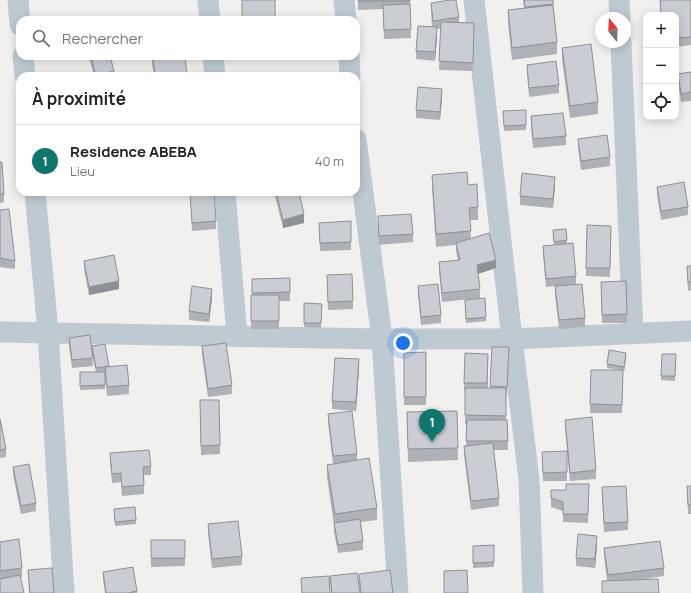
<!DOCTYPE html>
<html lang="fr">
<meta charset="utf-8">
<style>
body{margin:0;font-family:Manrope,sans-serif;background:#f6f6f6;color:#222}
.controls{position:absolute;right:12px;top:12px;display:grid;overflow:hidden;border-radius:8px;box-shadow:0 2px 10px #0003}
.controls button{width:36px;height:36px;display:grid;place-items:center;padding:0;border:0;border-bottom:1px solid #e0e0e0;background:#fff;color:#222;font:20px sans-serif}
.compass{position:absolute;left:595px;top:12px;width:36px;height:36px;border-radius:50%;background:#fff;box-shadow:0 2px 10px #0003;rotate:342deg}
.you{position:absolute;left:403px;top:343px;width:14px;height:14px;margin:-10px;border:3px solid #fff;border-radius:50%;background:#1a73e8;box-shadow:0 0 0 6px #1a73e833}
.badge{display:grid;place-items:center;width:26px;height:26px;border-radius:50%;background:#0f766e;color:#fff;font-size:13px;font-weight:700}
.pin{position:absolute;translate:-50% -33px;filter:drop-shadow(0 1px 2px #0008)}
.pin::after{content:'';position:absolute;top:21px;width:14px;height:12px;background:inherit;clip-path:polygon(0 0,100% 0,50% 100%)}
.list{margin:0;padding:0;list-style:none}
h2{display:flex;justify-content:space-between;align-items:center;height:52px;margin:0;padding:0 16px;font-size:17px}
h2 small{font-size:13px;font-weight:400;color:#767676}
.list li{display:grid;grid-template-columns:26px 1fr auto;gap:12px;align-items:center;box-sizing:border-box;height:72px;padding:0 16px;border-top:1px solid #e0e0e0}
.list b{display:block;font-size:15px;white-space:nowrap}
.list p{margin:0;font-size:13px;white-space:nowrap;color:#767676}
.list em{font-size:13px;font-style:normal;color:#767676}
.icon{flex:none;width:22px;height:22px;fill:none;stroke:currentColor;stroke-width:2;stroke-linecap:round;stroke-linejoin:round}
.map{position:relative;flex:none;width:691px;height:593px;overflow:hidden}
.search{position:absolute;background:#fff;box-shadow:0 2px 10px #0003;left:16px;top:16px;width:344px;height:44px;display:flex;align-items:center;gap:10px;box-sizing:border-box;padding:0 14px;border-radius:12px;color:#767676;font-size:15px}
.panel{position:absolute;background:#fff;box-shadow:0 2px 10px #0003;left:16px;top:72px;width:344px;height:124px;border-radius:12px}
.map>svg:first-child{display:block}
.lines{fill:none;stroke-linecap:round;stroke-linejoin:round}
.minor{stroke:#becad2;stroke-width:21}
.wall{fill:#aeb1b6}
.shaded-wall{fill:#8d9094}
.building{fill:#caced4;stroke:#8d9094}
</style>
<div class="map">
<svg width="691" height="593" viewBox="0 0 691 593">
<rect width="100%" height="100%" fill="#f2efef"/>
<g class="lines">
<path class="minor" d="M18,0L20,25
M208,0L210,20
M344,0L346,20
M474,0L512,339L529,479L533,593
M619,0L620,18
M621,42L633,333
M23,56L25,76
M213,56L215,76
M349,56L350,76
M356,139L382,339L398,593
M35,192L48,332L64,593
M225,192L237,336
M0,332L382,339H512L691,331"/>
</g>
<path class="wall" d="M358,0H410L411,38L384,39L383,9L358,10Z
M523,0H553L557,42V54L512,60L508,23V10L524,8Z
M660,0H691V45L676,47V15H660Z
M431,3L459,17V23L474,32L473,71L439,70L441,28L437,29V36L435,61L416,59V51L432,27L431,11Z
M562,48L598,102V114L570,118L562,60Z
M89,56H110L114,76H94L89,58Z
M152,56H185L187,76H154L152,64Z
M527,65L559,85V93L529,97L527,73Z
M691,72V101L681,102L678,82V74Z
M442,97L440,120L416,118V110Z
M503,111L526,125V130L504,131Z
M531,116L566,136V145L533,148L531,125Z
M578,139L610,157V166L581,170L578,147Z
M0,162L4,194V202L0,203Z
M432,175L468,185L478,207V220H470L471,239L496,268L478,274L480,289V298L442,302L439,271V262L458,260L456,251V245L436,247L432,187Z
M555,185L553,208L520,205V196Z
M657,187L688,207V215L661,220L657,195Z
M190,192L216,221V229L192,231Z
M274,192H299L304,223L283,228Z
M0,210L15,261V269L0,267Z
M378,216L413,234V242L379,245Z
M351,221V250L320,251L319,223Z
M553,230L567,240V244L576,276V284L585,318V327L559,329L555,295V286L546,287L543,255V246L554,245Z
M611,234L610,277L586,276V268Z
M84,261L119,289L89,295L84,270Z
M687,266H691V290L688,291L687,275Z
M290,278V301H279V329H251V295H252V279Z
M327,283L353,301V309L328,310Z
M418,286L441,315V323L421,325L418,294Z
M601,290L627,314V323H602Z
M212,298L209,322L189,320V311Z
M465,300L486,317V321L466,323Z
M304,303L322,304L321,328L304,327Z
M69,338L92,347L109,366L129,385V394L107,396L105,371L100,372H105V389L80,390V372H96L92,355L93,366L72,368L69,346Z
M202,346L232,385V394L208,397L202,355Z
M492,347L509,356L507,395H506V420H507L508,450H493L499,498V506L471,510L464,455V446H466L467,424H465V391H464V383L488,362V388H490Z
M426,352V405H404V353Z
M662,354H676L675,381L661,380Z
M626,358L624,371H623L622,413H590L591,370H620L607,368V364Z
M359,368L356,411L332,409V401Z
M200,400L220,445V454L201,455Z
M457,411L458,460L408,462L407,412Z
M328,414L357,454V460L377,508V520L361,522L363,541V550L338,553L334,532V525L327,477V465L333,464L328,422Z
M0,419L6,449V457L0,458Z
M565,420L596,470V479L570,481L565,428Z
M567,451V481H543L542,452Z
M110,453L151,466V475H144V494L122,496L121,482L112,483L110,462Z
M13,467L36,503V511L21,514L13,475Z
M589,484L588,523L563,522V511L551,507V490H566Z
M687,486H691V514H688Z
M602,487L628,522V530L604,532L602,496Z
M114,509L136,520V524L115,526Z
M208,524L242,556V565L212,568L208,533Z
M151,540H185V566L151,567Z
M0,542L22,568V577H21L0,593Z
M494,545V567L473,568V546Z
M597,545L595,568L576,566V558Z
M604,548L664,568V576L636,580L659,593H602V581H607L604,556Z
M28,570L54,593H29Z
M103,572L137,591V593H105L103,580Z
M359,574L393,593H360L359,582Z
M330,576L360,593H331Z"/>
<path class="shaded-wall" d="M437,27V36L435,61V52Z
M114,71V76H96Z
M442,89V97L440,120V112Z
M555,177V185L553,208V199Z
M304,214V223L283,228V220Z
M496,260V268L477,274V265Z
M119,281V289L89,295V287Z
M212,289V298L209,322V314Z
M626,353V358L624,371V367Z
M359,359V368L356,411V402Z
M597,536V545L595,568V559Z"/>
<path class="building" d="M242,0H275V20H242Z
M358,0H410V1H358Z
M450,0H456L459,17L433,21L431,3Z
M524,0H553V4L525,7Z
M660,0H691V37L676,38V15H661Z
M410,4L411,29L384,30L383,5Z
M553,5L557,42L512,48L508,10Z
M441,22L474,23L473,63L439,61Z
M418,26L437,27L435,52L416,51Z
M591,44L598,102L570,106L562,48Z
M91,56H110L114,71L96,76Z
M153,56H185L187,76H155Z
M556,61L559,85L529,88L527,65Z
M691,72V92L681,94L678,74Z
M418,87L442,89L440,112L416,110Z
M526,110V125L504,126L503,111Z
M563,113L566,136L533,139L531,116Z
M607,135L610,157L581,161L578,139Z
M0,162H2L4,194H0Z
M467,172L468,185L477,184L478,207L469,208L471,231L436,234L432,175Z
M522,173L555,177L553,199L520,196Z
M684,182L688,207L661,211L657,187Z
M190,192H214L216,221L192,223Z
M276,192H299L304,214L283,220Z
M9,209L15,261L0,258V210Z
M411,214L413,234L379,236L378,216Z
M351,221V242L320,243L319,223Z
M587,225L611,226L610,268H586Z
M566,229L567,240L554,242L553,230Z
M489,233L496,260L477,265L480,289L442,293L439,262L460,260L456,243Z
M573,243L576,276L546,279L543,246Z
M114,255L119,281L89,287L84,261Z
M687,266H691V282H688Z
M352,274L353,301L328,302L327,275Z
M290,278V292L252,293V279Z
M626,281L627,314L602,315L601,282Z
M438,284L441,315L421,317L418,286Z
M582,284L585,318L559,320L555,286Z
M192,286L212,289L209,314L189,311Z
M251,295H279V321H251Z
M485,298L486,317L466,319L465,300Z
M304,303L322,304L321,323H304Z
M90,335L93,358L72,360L69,338Z
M226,343L232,385L208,389L202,346Z
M105,344L109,366L96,368L92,346Z
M492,347H509L507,387L490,386Z
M609,350L626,353L624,367L607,364Z
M426,352V397H404V353Z
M465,353L488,354L487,383H464Z
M662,354H676L675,376H661Z
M335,358L359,359L356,402L332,401Z
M127,365L129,385L107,387L105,367Z
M591,370H623L622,405L590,404Z
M80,372H105V385L80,386Z
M465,388H506V416L465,415Z
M200,400H219L220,445L201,446Z
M352,411L357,454L333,456L328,414Z
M457,411L458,448L408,449L407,412Z
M592,417L596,470L570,473L565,420Z
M0,419L6,449L0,450Z
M467,420H507L508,441H466Z
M493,443L499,498L471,501L464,446Z
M149,450L151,466L143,467L144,485L122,487L121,473L112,474L110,453Z
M567,451V472L543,473L542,452Z
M369,458L377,508L335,514L327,465Z
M29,464L36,503L21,506L13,467Z
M566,484H589L588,514H563V502L551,498V490H566Z
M626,486L628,522L604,523L602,487Z
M687,486H691V505H688Z
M135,507L136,520L115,522L114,509Z
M360,519L363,541L338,545L334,523Z
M238,521L242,556L212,559L208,524Z
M578,534L597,536L595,559L576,558Z
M19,539L22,568L0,571V542Z
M151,540H185V558H151Z
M660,541L664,568L608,575L604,548Z
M494,545V562L473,563V546Z
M133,567L137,591L128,593H106L103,572Z
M52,568L54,593H30L28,570Z
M390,570L393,593H361L359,574Z
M467,570L468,593H444V571Z
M357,573L360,593H332L330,576Z
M20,575L24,593H0V579Z
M329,576L330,593H302L301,578Z
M658,579L659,593H602V581Z"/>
</svg>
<div class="controls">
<button>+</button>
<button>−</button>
<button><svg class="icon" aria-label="locate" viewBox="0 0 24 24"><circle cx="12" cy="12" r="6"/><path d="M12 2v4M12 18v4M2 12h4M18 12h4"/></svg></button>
</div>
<svg class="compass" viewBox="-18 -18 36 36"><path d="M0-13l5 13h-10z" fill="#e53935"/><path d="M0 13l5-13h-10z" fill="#767676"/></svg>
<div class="you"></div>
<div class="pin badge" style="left:432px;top:442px">1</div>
<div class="search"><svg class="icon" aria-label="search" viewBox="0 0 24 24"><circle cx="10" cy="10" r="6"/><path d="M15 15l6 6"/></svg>Rechercher</div>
<section class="panel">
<h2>À proximité<small></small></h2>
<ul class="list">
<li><span class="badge">1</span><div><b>Residence ABEBA</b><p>Lieu</p></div><em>40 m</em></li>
</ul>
</section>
</div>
